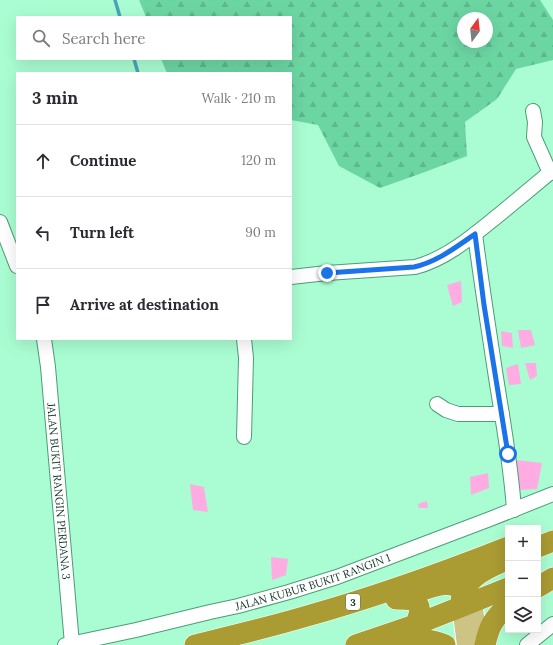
<!DOCTYPE html>
<meta charset="utf-8">
<style>
body{margin:0;font-family:Lora,serif;background:#f2f2f3;color:#2b2b33}
.controls{position:absolute;right:12px;bottom:12px;display:grid;overflow:hidden;border-radius:0px;box-shadow:0 4px 16px #0002}
.controls button{width:36px;height:36px;display:grid;place-items:center;padding:0;border:0;border-bottom:1px solid #e1e1e2;background:#fff;color:#2b2b33;font:20px sans-serif}
.compass{position:absolute;left:457px;top:12px;width:36px;height:36px;border-radius:50%;background:#fff;box-shadow:0 4px 16px #0002;rotate:15deg}
.stop{position:absolute;width:12px;height:12px;margin:-9px;border:3px solid #1a73e8;border-radius:50%;background:#fff}
.stop.end{background:#1a73e8;border-color:#fff;box-shadow:0 1px 4px #0008}
.list{margin:0;padding:0;list-style:none}
h2{display:flex;justify-content:space-between;align-items:center;height:52px;margin:0;padding:0 16px;font-size:17px}
h2 small{font-size:13px;font-weight:400;color:#7c7c81}
.list li{display:grid;grid-template-columns:26px 1fr auto;gap:12px;align-items:center;box-sizing:border-box;height:72px;padding:0 16px;border-top:1px solid #e1e1e2}
.list b{display:block;font-size:15px;white-space:nowrap}
.list em{font-size:13px;font-style:normal;color:#7c7c81}
.icon{flex:none;width:22px;height:22px;fill:none;stroke:currentColor;stroke-width:2;stroke-linecap:round;stroke-linejoin:round}
.map{position:relative;flex:none;width:553px;height:645px;overflow:hidden}
.search{position:absolute;background:#fff;box-shadow:0 4px 16px #0002;left:16px;top:16px;width:276px;height:44px;display:flex;align-items:center;gap:10px;box-sizing:border-box;padding:0 14px;border-radius:0px;color:#7c7c81;font-size:15px}
.panel{position:absolute;background:#fff;box-shadow:0 4px 16px #0002;left:16px;top:72px;width:276px;height:268px;border-radius:0px}
.map>svg:first-child{display:block}
.forest{fill:url(#forest-firs);fill-rule:evenodd}
.lines{fill:none;stroke-linecap:round;stroke-linejoin:round}
.stream{stroke:#49a5ba;stroke-width:3.5}
.building{fill:#feace1}
.minor-casing{stroke:#4c9d77;stroke-width:16}
.major-casing{stroke:#fff;stroke-width:20}
.highway-casing{stroke:#fff;stroke-width:22}
.minor{stroke:#fff;stroke-width:14}
.major{stroke:#ccc384;stroke-width:18}
.highway{stroke:#aa9b32;stroke-width:21}
.route{stroke:#1a73e8;stroke-width:5}
.labels{text-anchor:middle;dominant-baseline:central;stroke-width:3.5;stroke-linejoin:round;paint-order:stroke}
.shield{fill:#fff;stroke:#587065;stroke-width:1}
.shield-label{font-size:10px;font-weight:bold;fill:#103323}
.street-label{font-size:11px;fill:#103323;stroke:#fff}
</style>
<div class="map">
<svg width="553" height="645" viewBox="0 0 553 645">
<defs>
<pattern id="forest-firs" width="22" height="20" patternUnits="userSpaceOnUse"><rect width="22" height="20" fill="#6cd6a3"/><path d="M5 1l3.5 6h-7zM16 11l3.5 6h-7z" fill="#5db88c"/></pattern>
</defs>
<rect width="100%" height="100%" fill="#aafdd2"/>
<path class="forest" d="M139,0H540L553,20V60L516,69L497,99L465,122L467,156L425,172L380,188L339,166L318,125L291,120V73H167L161,59H291V17H146ZM463,18H487V42H463Z"/>
<g class="lines">
<path class="stream" d="M115,0L120,17
M134,59L138,73"/>
</g>
<path class="building" d="M461,281L462,302L453,306L447,285Z
M518,330H531L535,345L521,348Z
M501,331L512,333L513,348L502,346Z
M525,363H536L537,376L530,380Z
M518,364L521,384L509,385L506,368Z
M515,460L542,463L537,489L519,490Z
M488,473L489,488L471,495L470,477Z
M190,484L204,487L208,512L193,510Z
M427,501L428,508H419L418,504Z
M271,557L288,559L286,575L272,580Z"/>
<g class="lines">
<defs>
<g id="minor">
<path d="M533,111L535,122L534,137L550,173"/>
<path d="M0,222L17,266"/>
<path d="M475,234C481,280 488,325 495,371C502,417 511,463 514,510"/>
<path d="M291,277L327,273L415,267C447,259 475,234 500,214C518,199 535,185 553,170"/>
<path id="s1" d="M44,339L48,367L72,644"/>
<path d="M437,404L446,410L458,414H502"/>
<path d="M244,437L246,358L244,339"/>
<path id="s2" d="M65,645L136,630L210,612L238,606L289,592L337,577L490,519L553,494"/>
<path d="M527,645L553,624"/>
</g>
<path id="major" d="M473,602L477,631L480,645
M461,606L466,645"/>
<path id="highway" d="M538,547L553,541
M538,587L553,578
M423,590C444,582 460,580 473,602
M396,599C401,599 407,599 412,600C424,604 419,617 415,625
M461,604C461,580 485,569 504,561
M195,645C232,636 270,627 307,616C375,597 442,573 508,547
M356,645L415,625L508,588
M399,645C417,640 426,637 445,645
M485,645C489,627 493,618 508,606"/>
</defs>
<use href="#minor" class="minor-casing"/>
<use href="#major" class="major-casing"/>
<use href="#highway" class="highway-casing"/>
<use href="#minor" class="minor"/>
<use href="#major" class="major"/>
<use href="#highway" class="highway"/>
</g>
<g class="lines">
<path class="route" d="M327,273L414,267C437,262 456,247 475,234L484,305L508,454"/>
</g>
<g class="labels">
<rect class="shield" x="346" y="594" width="14" height="16" rx="3"/>
<g class="shield-label">
<text x="353" y="602">3</text>
</g>
<g class="street-label">
<text stroke="none"><textPath href="#s1" startOffset="153">JALAN BUKIT RANGIN PERDANA 3</textPath></text>
<text stroke="none"><textPath href="#s2" startOffset="256">JALAN KUBUR BUKIT RANGIN 1</textPath></text>
</g>
</g>
</svg>
<div class="controls">
<button>+</button>
<button>−</button>
<button><svg class="icon" aria-label="layers" viewBox="0 0 24 24"><path d="M12 4l9 5-9 5-9-5zM3 14l9 5 9-5"/></svg></button>
</div>
<svg class="compass" viewBox="-18 -18 36 36"><path d="M0-13l5 13h-10z" fill="#e53935"/><path d="M0 13l5-13h-10z" fill="#7c7c81"/></svg>
<div class="stop" style="left:508px;top:454px"></div>
<div class="stop end" style="left:327px;top:273px"></div>
<div class="search"><svg class="icon" aria-label="search" viewBox="0 0 24 24"><circle cx="10" cy="10" r="6"/><path d="M15 15l6 6"/></svg>Search here</div>
<section class="panel">
<h2>3 min<small>Walk · 210 m</small></h2>
<ul class="list">
<li><svg class="icon" aria-label="ahead" viewBox="0 0 24 24"><path d="M12 20V5M6 11l6-6 6 6"/></svg><div><b>Continue</b></div><em>120 m</em></li>
<li><svg class="icon" aria-label="left" viewBox="0 0 24 24"><path d="M17 20v-9H6M10 6l-5 5 5 5"/></svg><div><b>Turn left</b></div><em>90 m</em></li>
<li><svg class="icon" aria-label="arrive" viewBox="0 0 24 24"><path d="M6 21V4h12l-3 4 3 4H6"/></svg><div><b>Arrive at destination</b></div></li>
</ul>
</section>
</div>
